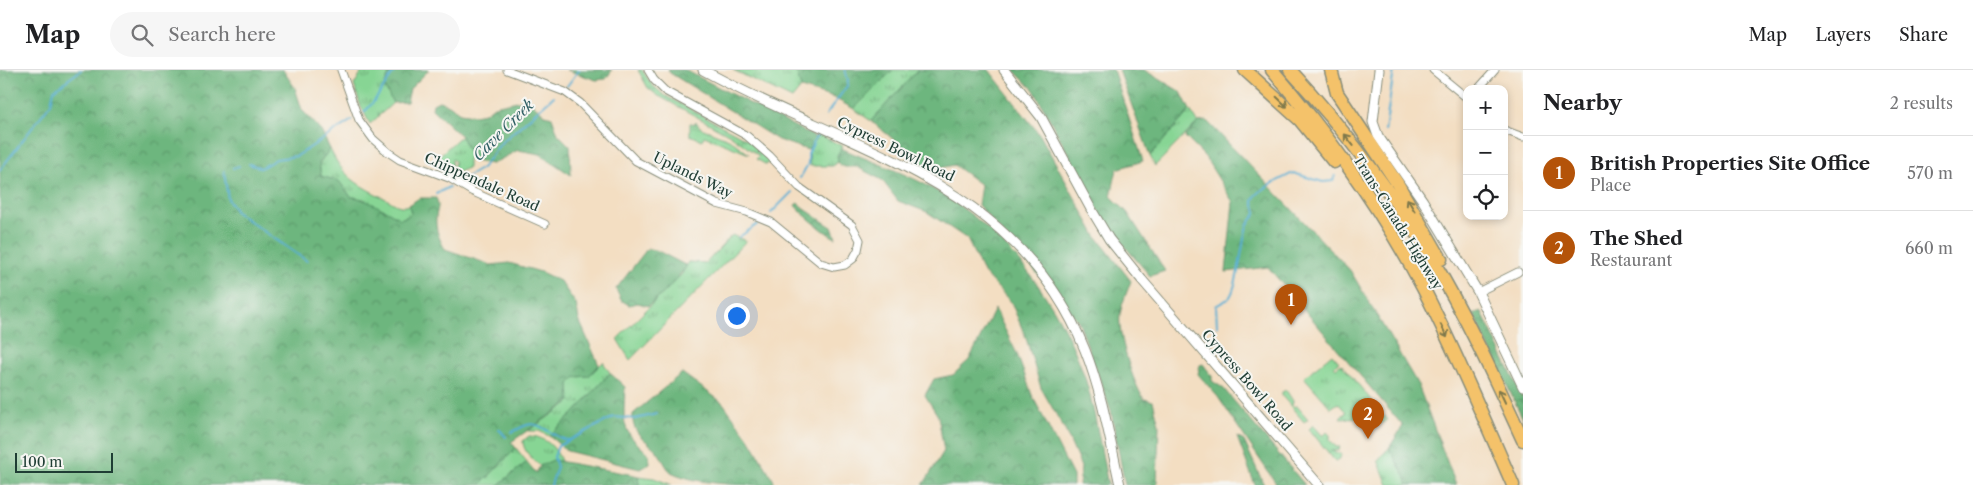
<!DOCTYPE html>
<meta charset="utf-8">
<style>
body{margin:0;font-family:"Libre Caslon Text",serif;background:#f6f6f6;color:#202124}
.controls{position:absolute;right:15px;top:15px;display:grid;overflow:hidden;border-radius:10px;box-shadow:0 2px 8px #0003}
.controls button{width:45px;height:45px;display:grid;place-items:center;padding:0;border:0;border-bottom:1px solid #e0e0e0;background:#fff;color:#202124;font:25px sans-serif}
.scale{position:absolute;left:15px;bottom:12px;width:98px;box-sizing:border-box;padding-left:5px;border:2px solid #1f3d34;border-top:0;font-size:14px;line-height:18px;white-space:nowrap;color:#1f3d34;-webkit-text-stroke:4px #f6f6f2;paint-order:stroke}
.you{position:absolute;left:736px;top:245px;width:18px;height:18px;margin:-12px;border:4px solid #fff;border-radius:50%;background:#1a73e8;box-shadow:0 0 0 8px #1a73e833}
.badge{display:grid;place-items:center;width:32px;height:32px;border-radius:50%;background:#b45309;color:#fff;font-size:16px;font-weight:700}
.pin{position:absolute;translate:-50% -41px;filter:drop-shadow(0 1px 2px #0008)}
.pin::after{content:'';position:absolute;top:26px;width:18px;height:15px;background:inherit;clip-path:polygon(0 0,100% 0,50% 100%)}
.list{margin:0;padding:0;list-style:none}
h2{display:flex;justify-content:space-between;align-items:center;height:65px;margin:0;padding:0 20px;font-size:21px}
h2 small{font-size:16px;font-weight:400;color:#757577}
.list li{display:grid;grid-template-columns:32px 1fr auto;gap:15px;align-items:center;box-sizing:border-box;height:75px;padding:0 20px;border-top:1px solid #e0e0e0}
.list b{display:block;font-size:19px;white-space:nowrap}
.list p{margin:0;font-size:16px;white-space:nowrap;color:#757577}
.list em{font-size:16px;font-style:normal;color:#757577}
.icon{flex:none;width:28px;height:28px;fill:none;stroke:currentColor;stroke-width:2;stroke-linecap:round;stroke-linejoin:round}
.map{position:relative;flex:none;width:1523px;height:415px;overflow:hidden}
header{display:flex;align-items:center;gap:30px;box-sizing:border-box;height:70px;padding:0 25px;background:#fff;border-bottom:1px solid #e0e0e0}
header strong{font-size:24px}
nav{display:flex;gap:28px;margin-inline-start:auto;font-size:18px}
.search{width:350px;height:45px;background:#f6f6f6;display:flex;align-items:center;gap:12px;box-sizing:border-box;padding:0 18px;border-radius:28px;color:#757577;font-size:19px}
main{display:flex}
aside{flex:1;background:#fff}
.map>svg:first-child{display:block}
.grass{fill:url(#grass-tufts);stroke:#538964}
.forest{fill:url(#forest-crowns);stroke:#467a59}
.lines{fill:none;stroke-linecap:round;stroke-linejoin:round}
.stream{stroke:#57afd4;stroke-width:2}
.minor-casing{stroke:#898e7b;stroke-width:9}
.tertiary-casing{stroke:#898e7b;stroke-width:11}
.motorway-casing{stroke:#898e7b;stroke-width:15}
.minor{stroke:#fff;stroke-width:7}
.tertiary{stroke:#fff;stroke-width:9}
.motorway{stroke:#f4c26a;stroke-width:12}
.oneway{stroke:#7f794c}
.labels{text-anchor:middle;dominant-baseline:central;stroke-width:4;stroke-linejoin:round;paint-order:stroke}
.street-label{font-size:14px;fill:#1f3d34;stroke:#f6f6f2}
.water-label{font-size:15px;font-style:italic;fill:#305f64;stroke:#f6f6f2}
</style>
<header>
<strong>Map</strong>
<div class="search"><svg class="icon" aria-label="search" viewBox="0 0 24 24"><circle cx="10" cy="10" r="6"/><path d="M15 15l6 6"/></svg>Search here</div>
<nav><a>Map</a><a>Layers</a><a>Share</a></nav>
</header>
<main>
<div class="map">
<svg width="1523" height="415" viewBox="0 0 1523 415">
<defs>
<pattern id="grass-tufts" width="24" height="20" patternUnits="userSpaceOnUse" patternTransform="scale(1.25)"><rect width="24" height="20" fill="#87d594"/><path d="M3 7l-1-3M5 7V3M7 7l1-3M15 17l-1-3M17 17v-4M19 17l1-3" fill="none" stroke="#6eae7a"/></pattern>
<pattern id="forest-crowns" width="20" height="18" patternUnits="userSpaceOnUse" patternTransform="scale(1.25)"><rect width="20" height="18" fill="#6db67e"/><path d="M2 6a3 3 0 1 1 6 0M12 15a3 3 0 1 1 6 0" fill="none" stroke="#599568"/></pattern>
</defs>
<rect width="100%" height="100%" fill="#f6f6f2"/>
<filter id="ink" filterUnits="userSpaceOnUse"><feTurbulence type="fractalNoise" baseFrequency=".02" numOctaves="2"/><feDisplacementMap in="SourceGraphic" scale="10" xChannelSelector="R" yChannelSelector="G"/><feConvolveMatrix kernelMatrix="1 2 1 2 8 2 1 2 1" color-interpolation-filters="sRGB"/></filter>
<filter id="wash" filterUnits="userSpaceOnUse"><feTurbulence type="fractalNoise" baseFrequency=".0096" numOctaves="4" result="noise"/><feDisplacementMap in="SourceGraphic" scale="20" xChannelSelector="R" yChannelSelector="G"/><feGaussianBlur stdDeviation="1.12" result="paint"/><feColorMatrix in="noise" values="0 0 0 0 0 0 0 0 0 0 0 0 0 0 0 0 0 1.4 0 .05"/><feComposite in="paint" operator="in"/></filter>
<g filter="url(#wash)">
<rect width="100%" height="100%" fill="#f3dec2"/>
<path class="grass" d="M363,0H391L384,16L393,33L370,54L361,37L354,15Z
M638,0H642L652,15L664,25L748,70L772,93L765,94L756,89L759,86L730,65L657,25L648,18Z
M733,0H796L801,18L792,29Z
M893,0H918L871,51L854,39Z
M1190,40L1198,52L1155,96L1150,86Z
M696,52L701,58L729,69L749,84L704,66L702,70L690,65V53L695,54Z
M819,65L843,76L837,85L838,92L833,96H810L809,80Z
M461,66L470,85L468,90V98L458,102L453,99L455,91L452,89L451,99L442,91L434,90Z
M330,79C343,107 358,115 384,128C394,132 398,139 409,135L411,143L408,146L400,149L368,134L364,129L351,127L343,116L334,109H328L321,106L319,93Z
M732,165L746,171L630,290L617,269L682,204L688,192L706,193Z
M1332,284L1339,292L1334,296L1336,298L1341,294L1383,344L1379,349L1385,346L1388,350L1380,354L1356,347L1343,349L1340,348L1346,342L1338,333L1331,338L1304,307Z
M603,292L610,303L573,344L549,366L539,361H528L570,332L569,314L576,307L589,306Z
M1286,320L1293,331L1292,335L1294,337L1296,335L1308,349L1304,352L1282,326V322Z
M1313,355L1323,366L1327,362L1330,365V370L1336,377H1340L1339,380L1331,381L1342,384L1339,390L1335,391L1309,359Z
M529,366C544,366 556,377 561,391L549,392L540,396C533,389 523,382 523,371Z
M516,378L527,392L498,415H480Z
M1389,378L1405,406L1408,415H1388L1378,390Z
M638,406L654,408L672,415H639Z"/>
<path class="forest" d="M0,0H283L295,18L302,40L320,59L330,79L319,93L321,106L339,111L351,127C358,125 392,143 400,149L408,146L411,143L409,135L419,128H436C440,136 437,139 436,147C435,159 439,169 445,179L491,195L509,193L541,202L560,211L576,234L579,250L599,295L589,306L576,307L569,314L570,331L511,372L516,378L480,415H0Z
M391,0H429L410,19L407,32L393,33L384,16Z
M567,0H612L606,9L596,10Z
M668,0H685L817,68L808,80L778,70L670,3Z
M796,0H893L854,39L834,28L801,18Z
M918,0H989L1040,65L1096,166L1131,211C1127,222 1122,233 1120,244C1117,262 1133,314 1144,329L1153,331L1159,354L1157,415H1125L1111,341L1079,252L978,135L981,115L954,95L931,100L871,51Z
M1013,0H1113L1143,91L1117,99L1111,126L1127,142L1165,201L1150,206L1105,153L1034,20Z
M1119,0H1144L1181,22L1190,40L1150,86Z
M527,29L545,45L552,47L558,64L570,76L571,105L540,84L518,80L492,94L473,91L461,66L432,39L433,34L439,31L449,35L460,43L474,45L485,43L494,36Z
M1207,51L1350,200L1418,315L1456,415H1408L1405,406L1389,378L1403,356L1268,197L1226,202L1233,132L1205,87L1185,67L1198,52Z
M841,78C869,91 901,101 928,116C1003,157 1060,230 1086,311C1096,345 1101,381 1108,415H1079L1081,397L1065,360L1041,318L1026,268L1011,232L983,202L967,169L927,142L898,131L882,110L855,96C840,100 833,93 841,78Z
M798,133C800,136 828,155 832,157L836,168C830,167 797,140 795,135Z
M647,179L656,180L687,196L665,222L648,236L638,233L629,235L621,230L616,219Z
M995,239L1017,284L1032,325L1073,406V415H923L944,381L938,346L925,325L934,309L953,305L969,290Z
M1481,241L1523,328V349L1473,244Z
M1203,294L1212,306V311L1223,318L1305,415H1277L1218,327L1198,304L1200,295Z
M610,303L625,317C624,354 619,359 649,384L650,393L640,399L567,381L549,366L573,344Z
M682,303L723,333L750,370L774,411L773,415C741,415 697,415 671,402C665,397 662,386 656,380C644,368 631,363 633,344Z
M1237,367L1244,371L1264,415H1255Z
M553,390L634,405L638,406L639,415H498L527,392L536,403L540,396Z"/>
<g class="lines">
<path class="stream" d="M567,16L579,0
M364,42C378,30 384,14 396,0
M826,45L847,16L848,10L845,0
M1385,61L1394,0
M249,94L261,98L276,89L297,86L352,50
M233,98L239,96
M0,100L51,33L54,20L81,0
M224,101L228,129L236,142L307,191
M465,108L482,98L501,73L554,26
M800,108L808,94V84L817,65
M436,124L449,117
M771,143L792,122
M739,167L758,154
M1217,256L1216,236C1220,233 1226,231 1229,228C1238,218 1242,171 1247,156C1249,151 1253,149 1256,144C1256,139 1254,136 1253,132C1252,122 1285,107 1293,103L1323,112L1333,111L1335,106
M499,359L506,367
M512,362C517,360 523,356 527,355C540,350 555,370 568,370
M551,415L557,397L554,387L558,376L614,347L635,349L657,344"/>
</g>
</g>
<g filter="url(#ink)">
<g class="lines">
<defs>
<path id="minor" d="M341,0L359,50L373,69L388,82L400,90L449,108L471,121L545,154
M507,0L565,22L580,33L636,91L717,134L747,142L771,152L821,193L834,197L845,195L853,189L858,180L860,170L852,155L799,117L770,86L747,66L665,21L654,10L648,0
M1433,0L1467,28
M1478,19L1495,0
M1504,60L1523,67
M1478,222L1518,202"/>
<path id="tertiary" d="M703,0C848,81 1016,108 1085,280C1102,323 1110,370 1120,415
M1004,0L1041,47L1091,139L1109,169L1142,210L1319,415
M1379,0L1373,52L1378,66L1423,131L1478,222L1523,317"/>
<path id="motorway" d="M1245,0L1300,50L1334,92
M1272,0C1330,67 1382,140 1423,218C1456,282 1484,349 1513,415
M1290,0C1342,57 1389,118 1429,184C1465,244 1494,307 1523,370
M1331,0L1337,23L1397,113L1441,189"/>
</defs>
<use href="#minor" class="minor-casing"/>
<use href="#tertiary" class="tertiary-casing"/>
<use href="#motorway" class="motorway-casing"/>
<use href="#minor" class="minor"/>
<use href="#tertiary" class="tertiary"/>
<use href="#motorway" class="motorway"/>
</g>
<defs><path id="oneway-shaft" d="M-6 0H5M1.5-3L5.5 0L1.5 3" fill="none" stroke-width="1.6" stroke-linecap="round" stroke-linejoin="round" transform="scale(1.25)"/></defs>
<g class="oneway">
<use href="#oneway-shaft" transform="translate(1282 32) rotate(44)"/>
<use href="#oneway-shaft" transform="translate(1349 70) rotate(-128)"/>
<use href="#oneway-shaft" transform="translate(1411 135) rotate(-121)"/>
<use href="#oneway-shaft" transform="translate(1444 261) rotate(64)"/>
<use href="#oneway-shaft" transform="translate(1502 326) rotate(-115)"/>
</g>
</g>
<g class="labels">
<g class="street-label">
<text transform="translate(896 79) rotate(26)">Cypress Bowl Road</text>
<text transform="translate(693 105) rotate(26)">Uplands Way</text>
<text transform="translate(482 112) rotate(24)">Chippendale Road</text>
<text transform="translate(1398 152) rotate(58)">Trans-Canada Highway</text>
<text transform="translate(1247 310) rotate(49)">Cypress Bowl Road</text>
</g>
<g class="water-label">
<text transform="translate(503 60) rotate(-45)">Cave Creek</text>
</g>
</g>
</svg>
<div class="controls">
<button>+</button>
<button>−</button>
<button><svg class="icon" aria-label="locate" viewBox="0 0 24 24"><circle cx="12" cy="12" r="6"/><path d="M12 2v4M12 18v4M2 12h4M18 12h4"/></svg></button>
</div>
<div class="scale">100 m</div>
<div class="you"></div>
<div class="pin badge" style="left:1291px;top:255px">1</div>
<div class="pin badge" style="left:1368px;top:369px">2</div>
</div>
<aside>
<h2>Nearby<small>2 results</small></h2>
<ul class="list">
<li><span class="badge">1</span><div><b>British Properties Site Office</b><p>Place</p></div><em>570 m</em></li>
<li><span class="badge">2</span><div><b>The Shed</b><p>Restaurant</p></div><em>660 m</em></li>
</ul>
</aside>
</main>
